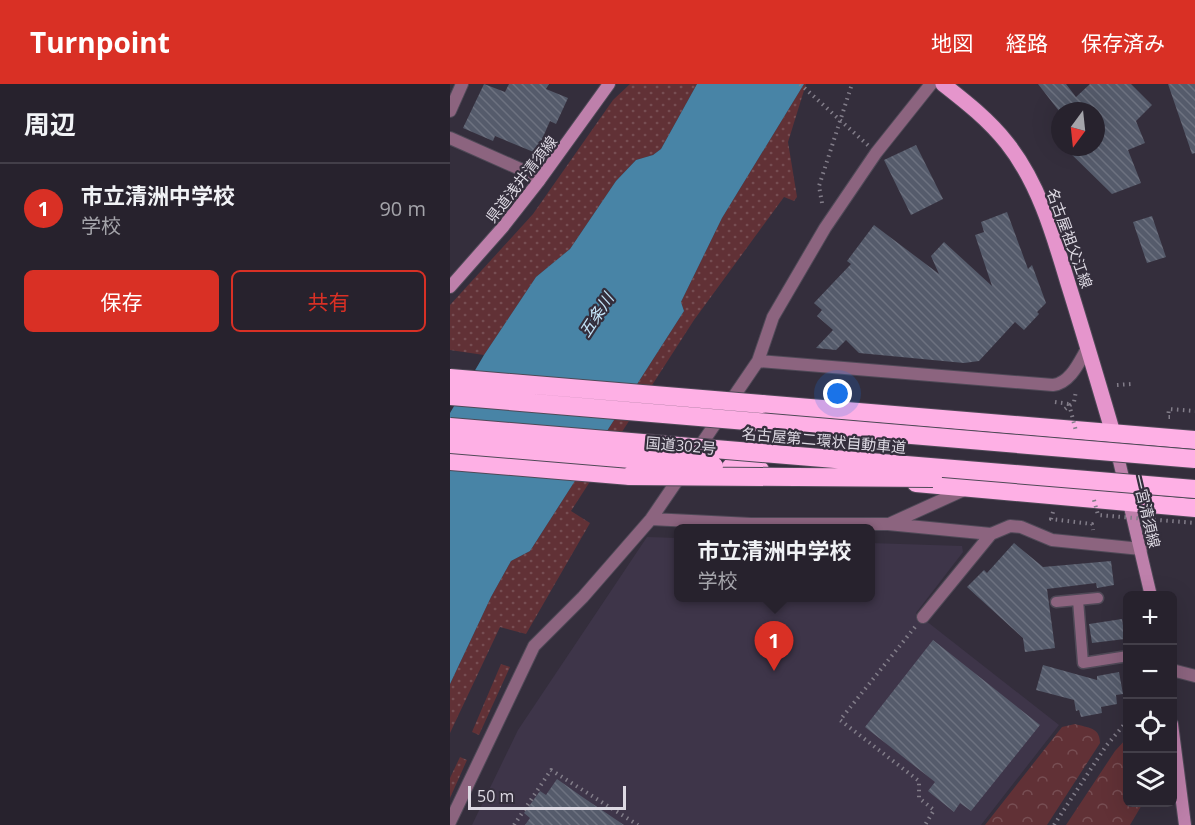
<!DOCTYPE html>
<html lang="ja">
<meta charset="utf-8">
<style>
body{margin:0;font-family:"Open Sans","Noto Sans JP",sans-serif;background:#2f2a35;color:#f1f3f6}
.controls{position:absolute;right:18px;bottom:18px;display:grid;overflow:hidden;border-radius:9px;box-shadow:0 6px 24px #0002}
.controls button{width:54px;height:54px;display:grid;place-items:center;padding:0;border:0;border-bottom:2px solid #433f49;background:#27222d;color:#f1f3f6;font:30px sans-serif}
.compass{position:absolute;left:601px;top:18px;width:54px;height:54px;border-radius:50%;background:#27222d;box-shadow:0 6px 24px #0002;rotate:195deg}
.scale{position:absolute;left:18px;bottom:15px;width:158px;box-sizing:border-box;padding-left:6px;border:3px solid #ddd9e3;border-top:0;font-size:16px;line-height:21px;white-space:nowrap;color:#ddd9e3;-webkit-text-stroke:4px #342e3c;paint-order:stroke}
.you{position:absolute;left:388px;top:310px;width:21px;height:21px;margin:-15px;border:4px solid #fff;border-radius:50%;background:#1a73e8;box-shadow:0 0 0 9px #1a73e833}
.badge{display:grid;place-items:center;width:39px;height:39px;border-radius:50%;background:#d93025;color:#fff;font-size:20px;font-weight:700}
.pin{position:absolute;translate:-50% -50px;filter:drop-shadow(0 2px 3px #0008)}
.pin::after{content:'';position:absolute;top:32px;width:21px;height:18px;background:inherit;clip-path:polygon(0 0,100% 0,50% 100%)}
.popup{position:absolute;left:224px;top:440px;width:201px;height:78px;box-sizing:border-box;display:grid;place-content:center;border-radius:9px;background:#27222d;filter:drop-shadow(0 2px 4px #0005);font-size:20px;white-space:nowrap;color:#a4a4aa}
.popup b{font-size:22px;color:#f1f3f6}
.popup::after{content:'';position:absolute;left:50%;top:100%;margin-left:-12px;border:12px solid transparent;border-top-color:#27222d}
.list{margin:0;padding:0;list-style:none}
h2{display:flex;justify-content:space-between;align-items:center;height:78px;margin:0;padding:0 24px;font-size:26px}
h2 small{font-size:20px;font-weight:400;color:#a4a4aa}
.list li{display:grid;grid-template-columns:39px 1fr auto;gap:18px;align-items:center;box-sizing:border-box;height:90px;padding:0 24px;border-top:2px solid #433f49}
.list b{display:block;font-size:22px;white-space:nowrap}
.list p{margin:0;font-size:20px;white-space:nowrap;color:#a4a4aa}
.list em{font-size:20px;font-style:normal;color:#a4a4aa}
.actions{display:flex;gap:12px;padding:18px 24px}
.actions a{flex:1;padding:14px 0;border:2px solid #d93025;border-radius:9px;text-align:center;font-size:21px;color:#d93025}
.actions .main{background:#d93025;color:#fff}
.icon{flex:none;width:33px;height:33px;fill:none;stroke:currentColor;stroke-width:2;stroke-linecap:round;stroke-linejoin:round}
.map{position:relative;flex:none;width:745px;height:741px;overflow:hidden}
header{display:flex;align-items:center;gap:36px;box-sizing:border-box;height:84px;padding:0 30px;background:#d93025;color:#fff}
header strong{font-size:28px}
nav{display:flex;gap:33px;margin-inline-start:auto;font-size:21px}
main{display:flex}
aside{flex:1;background:#27222d}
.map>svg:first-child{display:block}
.built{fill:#3e3549}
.green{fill:url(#green-dots)}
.forest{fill:url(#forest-crowns)}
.water{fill:#4884a6}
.building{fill:url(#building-back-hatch)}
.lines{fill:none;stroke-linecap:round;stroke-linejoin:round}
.lane-casing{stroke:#4f4957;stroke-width:13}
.street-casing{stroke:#4f4957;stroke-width:14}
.secondary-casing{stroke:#4f4957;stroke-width:14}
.primary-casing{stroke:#4f4957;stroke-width:17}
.highway-casing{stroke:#4f4957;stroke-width:20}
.path{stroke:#827d89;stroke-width:4;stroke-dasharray:1.5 4.5;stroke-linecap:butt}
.lane{stroke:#8c647f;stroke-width:10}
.street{stroke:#8c647f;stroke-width:12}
.secondary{stroke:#be80ab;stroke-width:12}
.primary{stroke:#e595cc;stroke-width:15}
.highway{stroke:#feb0e5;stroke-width:18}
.highway-bridge-casing{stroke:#4f4957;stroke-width:20;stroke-linecap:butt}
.path-bridge{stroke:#827d89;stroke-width:4;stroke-dasharray:1.5 4.5;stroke-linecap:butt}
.highway-bridge{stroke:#feb0e5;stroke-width:18}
.labels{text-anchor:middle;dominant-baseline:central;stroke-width:4.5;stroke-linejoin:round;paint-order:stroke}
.street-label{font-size:15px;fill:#ddd9e3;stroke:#342e3c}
.water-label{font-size:16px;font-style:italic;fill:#c3e4f8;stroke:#342e3c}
</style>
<header>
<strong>Turnpoint</strong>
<nav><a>地図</a><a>経路</a><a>保存済み</a></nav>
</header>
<main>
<aside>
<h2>周辺<small></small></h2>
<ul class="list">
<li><span class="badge">1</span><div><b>市立清洲中学校</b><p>学校</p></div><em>90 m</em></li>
</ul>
<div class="actions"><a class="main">保存</a><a>共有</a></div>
</aside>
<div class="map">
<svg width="745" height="741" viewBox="0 0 745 741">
<defs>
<pattern id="green-dots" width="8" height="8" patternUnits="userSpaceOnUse" patternTransform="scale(1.5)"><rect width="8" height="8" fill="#613136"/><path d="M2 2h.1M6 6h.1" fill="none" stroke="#774e53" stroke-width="1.8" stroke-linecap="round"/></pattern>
<pattern id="forest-crowns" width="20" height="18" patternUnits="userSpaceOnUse" patternTransform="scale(1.5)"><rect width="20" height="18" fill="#613136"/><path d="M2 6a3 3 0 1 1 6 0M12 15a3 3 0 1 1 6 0" fill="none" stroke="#774e53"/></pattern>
<pattern id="building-back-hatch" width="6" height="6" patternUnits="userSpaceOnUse" patternTransform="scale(1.5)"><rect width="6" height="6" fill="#555b6b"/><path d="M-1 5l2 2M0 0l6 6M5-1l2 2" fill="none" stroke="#6d7280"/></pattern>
</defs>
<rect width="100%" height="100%" fill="#342e3c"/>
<path class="built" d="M197,453L228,454V514H420V459L512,462L513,468L466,529L609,641L531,741H22L68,646Z"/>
<path class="green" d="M180,0H247L211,65L203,71L186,76L166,97L120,165L86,193L34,271L0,266V221L83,130L163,16Z
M354,0H356L338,58L347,113L344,117L334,113L244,236L121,427L140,439L76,550L50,543L0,649V600L41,513L61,477L80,467L234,227L231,218L272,134Z
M51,580L60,583L29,651L22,648Z
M10,673L17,676L0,714V694Z"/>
<path class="forest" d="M625,640C638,644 650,643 650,659L597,741H535L612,643Z
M677,654L678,718L693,719L680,741H616L665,667Z"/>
<path class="water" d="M247,0H354L272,134L231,218L234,227L80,467L61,477L41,513L0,600V329L34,271L86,193L120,165L166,97L186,76L203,71L211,65Z"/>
<path class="building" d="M34,0L55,8L59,0H99L96,5L118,14L106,40L100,37L86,69L45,52L43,57L13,44Z
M588,0H616L626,13L640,0H681L702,21L686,37L695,59L678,66L691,99L662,110L614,63H646V27H609Z
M718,0H745V69L742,70Z
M466,61L493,115L461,131L434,76Z
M557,128L578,185L582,181L596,219L587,228L589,230L574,246L565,238L529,277L514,279L409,269L396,256L386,266L366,264L383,246L367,232L372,226L364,219L401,180L397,177L424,141L489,190L481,172L494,158L542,202L525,151L534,148L531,138Z
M702,132L716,173L697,179L683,138Z
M564,459L593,483L661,477L664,501L647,504L646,499L597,505L605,564L575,568L573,554L517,503L534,486L537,489Z
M672,535L675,555L642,559L639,540Z
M483,556L590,641L521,727L510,719L504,728L478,707L485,698L415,643Z
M593,581L647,596V592L669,588L673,610L666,611L667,620L651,623L652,629L631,633L629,626L626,627L624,616L586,606Z
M107,695L131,712L174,741H75L80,734L74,729L90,707L96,711Z"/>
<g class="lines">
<defs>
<path id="lane" d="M628,516L633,579L678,572
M606,518L648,514"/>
<path id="street" d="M0,27L12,0
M0,54L70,85L89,97
M308,277L603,301C621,299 630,276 638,263
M246,368L308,277L323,233L375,144L426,69L481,0
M201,435L301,440H438L541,450L560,442L571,443L602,456L691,465
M439,440L516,405
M473,533L541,450
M722,586L745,592
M0,738L84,562L133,513L201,435L233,388"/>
<path id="secondary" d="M0,203L53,143L89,97L159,0
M666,364L701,512
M722,640L735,741"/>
<path id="primary" d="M493,0C516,18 539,36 557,59C588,98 603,149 617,196C633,247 648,298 663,349"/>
<path id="highway" d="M312,320L745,356
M0,377L180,392
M281,383L310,386
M466,399L745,424"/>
</defs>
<use href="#lane" class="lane-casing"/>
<use href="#street" class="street-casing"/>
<use href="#secondary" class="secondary-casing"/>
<use href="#primary" class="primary-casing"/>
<use href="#highway" class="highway-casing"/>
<path class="path" d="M372,119L369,102L402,0
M667,301L682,300
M605,318L619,320
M615,325L624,318L626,307
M720,333H718L719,325L745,327
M603,428L601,435L642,440L643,446
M465,543L390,636L469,697V714L484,726L475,741
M64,741L101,686L188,741
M604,741L656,662L678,636"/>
<use href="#lane" class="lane"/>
<use href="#street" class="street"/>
<use href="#secondary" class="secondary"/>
<use href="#primary" class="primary"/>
<use href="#highway" class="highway"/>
<defs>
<path id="highway-bridge" d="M0,294L312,320
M0,312L745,375
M0,343L745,405
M0,360L264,382
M180,392L483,394"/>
</defs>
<use href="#highway-bridge" class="highway-bridge-casing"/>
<path class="path-bridge" d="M350,0L421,64
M619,320L626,347
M644,416L648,431L745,439"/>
<use href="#highway-bridge" class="highway-bridge"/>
</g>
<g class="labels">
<g class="street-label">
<text transform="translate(71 95) rotate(-52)">県道浅井清須線</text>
<text transform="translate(620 154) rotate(70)">名古屋祖父江線</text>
<text transform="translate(374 356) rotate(5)">名古屋第二環状自動車道</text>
<text transform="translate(231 361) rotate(5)">国道302号</text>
<text transform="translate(697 427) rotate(77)">一宮清須線</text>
</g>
<g class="water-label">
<text transform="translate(146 231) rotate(-57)">五条川</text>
</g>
</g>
</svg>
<div class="controls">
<button>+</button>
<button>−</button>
<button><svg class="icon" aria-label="locate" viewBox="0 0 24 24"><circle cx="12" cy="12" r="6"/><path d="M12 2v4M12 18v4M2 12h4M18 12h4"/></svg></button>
<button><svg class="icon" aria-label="layers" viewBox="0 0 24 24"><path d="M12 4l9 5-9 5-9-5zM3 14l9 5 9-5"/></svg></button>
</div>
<svg class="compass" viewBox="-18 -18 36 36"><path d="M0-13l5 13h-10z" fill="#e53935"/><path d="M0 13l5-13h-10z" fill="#a4a4aa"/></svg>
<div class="scale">50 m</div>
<div class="you"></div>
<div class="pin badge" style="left:324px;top:587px">1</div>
<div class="popup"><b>市立清洲中学校</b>学校</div>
</div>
</main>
